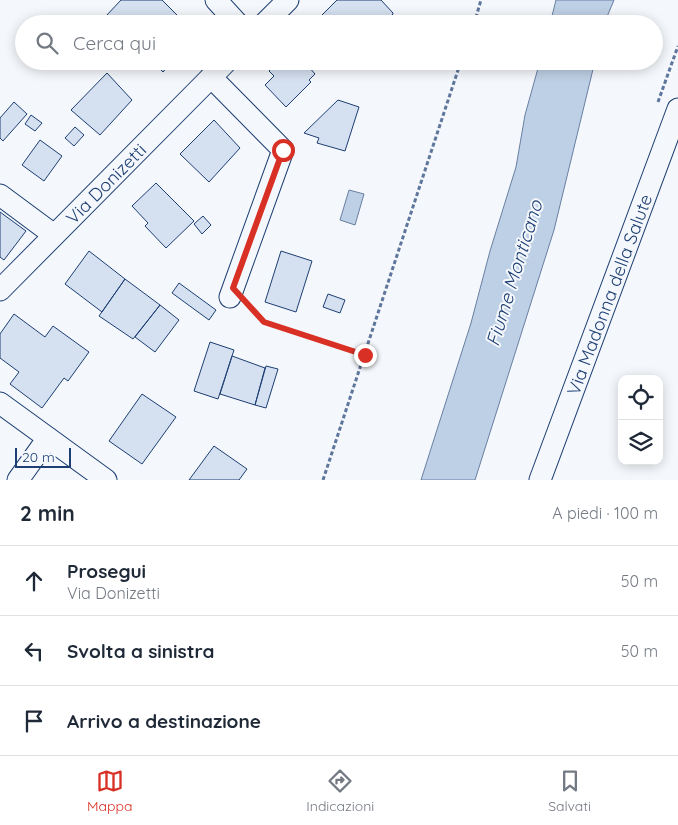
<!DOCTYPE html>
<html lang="it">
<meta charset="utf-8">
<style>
body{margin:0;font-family:Quicksand,sans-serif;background:#f2f2f3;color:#1f2937}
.controls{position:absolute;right:15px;bottom:15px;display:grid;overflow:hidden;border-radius:10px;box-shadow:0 2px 12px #0003}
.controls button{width:45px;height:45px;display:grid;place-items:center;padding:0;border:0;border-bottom:1px solid #e0e1e3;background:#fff;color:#1f2937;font:25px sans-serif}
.scale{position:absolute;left:15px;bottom:12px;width:56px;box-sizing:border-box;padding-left:5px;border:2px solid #1d3f73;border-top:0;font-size:14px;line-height:18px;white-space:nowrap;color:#1d3f73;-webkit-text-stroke:4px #f4f7fb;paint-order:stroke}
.stop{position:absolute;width:15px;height:15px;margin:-11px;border:4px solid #d93025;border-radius:50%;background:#fff}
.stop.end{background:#d93025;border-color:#fff;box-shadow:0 1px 5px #0008}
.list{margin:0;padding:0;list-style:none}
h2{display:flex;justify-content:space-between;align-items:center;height:65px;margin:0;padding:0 20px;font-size:21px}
h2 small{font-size:16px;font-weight:400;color:#747a83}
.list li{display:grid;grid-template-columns:32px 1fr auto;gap:15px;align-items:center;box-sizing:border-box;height:70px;padding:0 20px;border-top:1px solid #e0e1e3}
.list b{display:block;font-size:19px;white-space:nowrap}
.list p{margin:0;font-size:16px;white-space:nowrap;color:#747a83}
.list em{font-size:16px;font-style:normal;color:#747a83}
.icon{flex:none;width:28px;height:28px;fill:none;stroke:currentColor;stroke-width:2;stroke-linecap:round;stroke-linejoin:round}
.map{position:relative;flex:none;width:678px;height:480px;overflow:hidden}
.search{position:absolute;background:#fff;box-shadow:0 2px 12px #0003;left:15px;right:15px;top:15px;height:55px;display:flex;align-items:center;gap:12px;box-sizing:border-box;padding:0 18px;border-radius:28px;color:#747a83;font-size:19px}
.sheet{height:275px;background:#fff}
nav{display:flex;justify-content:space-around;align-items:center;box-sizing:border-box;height:70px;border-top:1px solid #e0e1e3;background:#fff;font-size:14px;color:#747a83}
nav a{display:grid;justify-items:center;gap:2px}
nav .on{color:#d93025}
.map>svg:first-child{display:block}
.water{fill:#bed0e5;stroke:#687fa3}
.building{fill:#d5e0f0;stroke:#1d3f73}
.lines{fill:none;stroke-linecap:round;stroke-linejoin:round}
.minor-casing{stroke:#1d3f73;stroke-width:23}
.path{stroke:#5e769c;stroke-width:3;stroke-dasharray:4 2.5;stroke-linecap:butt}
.minor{stroke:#f4f7fb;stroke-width:21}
.route{stroke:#d93025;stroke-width:6}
.labels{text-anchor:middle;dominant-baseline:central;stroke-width:4;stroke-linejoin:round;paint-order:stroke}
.street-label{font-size:18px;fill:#1d3f73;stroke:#f4f7fb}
.water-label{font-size:19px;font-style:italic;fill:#1d3f73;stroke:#f4f7fb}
</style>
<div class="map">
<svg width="678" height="480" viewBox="0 0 678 480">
<rect width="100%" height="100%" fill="#f4f7fb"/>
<path class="water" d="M556,0H614L604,24H550Z
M540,61H595L554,230L475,480H421L471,323L490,251L516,167L525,115Z
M349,190L364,194L355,225L340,220Z"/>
<path class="building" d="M121,0H162L186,24H114L106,16Z
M337,0H381L393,13L390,24H327L320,17Z
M152,61H173L163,72Z
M279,61H311L313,63L309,67L315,74L309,80L311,82L286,107L265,85L274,76L269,71Z
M107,73L132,100L100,135L71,110Z
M338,100L359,107L345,151L317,143L319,138L304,133Z
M14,102L27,114L3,141L0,138V118Z
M31,115L42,123L35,131L25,124Z
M214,120L240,148L209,182L180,154Z
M75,127L84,135L74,146L65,138Z
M40,140L62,156L44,181L22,165Z
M156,183L194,221L166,248L145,226L148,223L132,206Z
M0,212L26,231L4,260L0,257Z
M203,216L211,225L202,234L194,224Z
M89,251L125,279L102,312L65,284Z
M281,251L312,261L296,312L265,302Z
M125,279L160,305L133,339L99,316Z
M179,283L216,310L209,320L172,293Z
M328,294L345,300L340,313L323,307Z
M160,305L179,320L155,352L135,337Z
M14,314L45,337L53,326L89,352L68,381L64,378L42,408L10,384L19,372L0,358V334Z
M210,342L234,350L218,399L194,391Z
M232,356L265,368L255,405L220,394Z
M266,366L278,369L266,408L255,405Z
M142,394L176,417L142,464L109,441Z
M214,446L247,469L239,480H189Z"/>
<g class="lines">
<defs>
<g id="minor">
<path d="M216,0L238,24"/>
<path d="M264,24L288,0"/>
<path d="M211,77L283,150L230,297"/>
<path d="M0,195L54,235"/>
<path id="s1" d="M0,290L227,61"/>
<path d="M0,403L106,480"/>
<path d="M18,480L48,438"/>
<path id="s2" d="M540,480L678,109"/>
</g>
</defs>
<use href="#minor" class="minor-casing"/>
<path class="path" d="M474,24L481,0
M658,102L678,46
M247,303L264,322L365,355
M323,480L461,61"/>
<use href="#minor" class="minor"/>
</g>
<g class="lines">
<path class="route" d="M283,150L233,288L264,322L365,355"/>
</g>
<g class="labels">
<g class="street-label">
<text stroke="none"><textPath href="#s1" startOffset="150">Via Donizetti</textPath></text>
<text stroke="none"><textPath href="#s2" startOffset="198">Via Madonna della Salute</textPath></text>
</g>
<g class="water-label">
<text transform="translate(514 273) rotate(-73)">Fiume Monticano</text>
</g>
</g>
</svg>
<div class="controls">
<button><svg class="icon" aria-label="locate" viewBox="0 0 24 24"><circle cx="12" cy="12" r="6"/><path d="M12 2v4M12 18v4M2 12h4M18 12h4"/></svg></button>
<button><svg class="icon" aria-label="layers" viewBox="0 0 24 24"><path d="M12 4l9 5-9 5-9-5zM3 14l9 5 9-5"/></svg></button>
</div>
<div class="scale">20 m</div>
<div class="stop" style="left:283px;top:150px"></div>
<div class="stop end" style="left:365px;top:355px"></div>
<div class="search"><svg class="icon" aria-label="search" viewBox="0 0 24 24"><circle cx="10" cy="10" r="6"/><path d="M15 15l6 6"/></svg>Cerca qui</div>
</div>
<section class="sheet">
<h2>2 min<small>A piedi · 100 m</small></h2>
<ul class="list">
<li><svg class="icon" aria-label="ahead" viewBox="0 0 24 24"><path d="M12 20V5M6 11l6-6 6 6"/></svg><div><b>Prosegui</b><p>Via Donizetti</p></div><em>50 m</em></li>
<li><svg class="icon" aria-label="left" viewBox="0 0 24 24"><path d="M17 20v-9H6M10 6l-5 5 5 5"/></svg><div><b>Svolta a sinistra</b></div><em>50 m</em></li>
<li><svg class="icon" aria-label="arrive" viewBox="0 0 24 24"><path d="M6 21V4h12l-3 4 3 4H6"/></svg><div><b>Arrivo a destinazione</b></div></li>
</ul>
</section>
<nav>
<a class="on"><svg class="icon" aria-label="map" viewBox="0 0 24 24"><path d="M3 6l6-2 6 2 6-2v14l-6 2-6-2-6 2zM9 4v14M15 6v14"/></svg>Mappa</a>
<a><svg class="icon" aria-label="directions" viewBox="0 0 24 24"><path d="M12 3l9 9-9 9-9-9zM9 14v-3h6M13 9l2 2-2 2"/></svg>Indicazioni</a>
<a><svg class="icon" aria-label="saved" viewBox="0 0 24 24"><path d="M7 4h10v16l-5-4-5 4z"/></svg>Salvati</a>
</nav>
